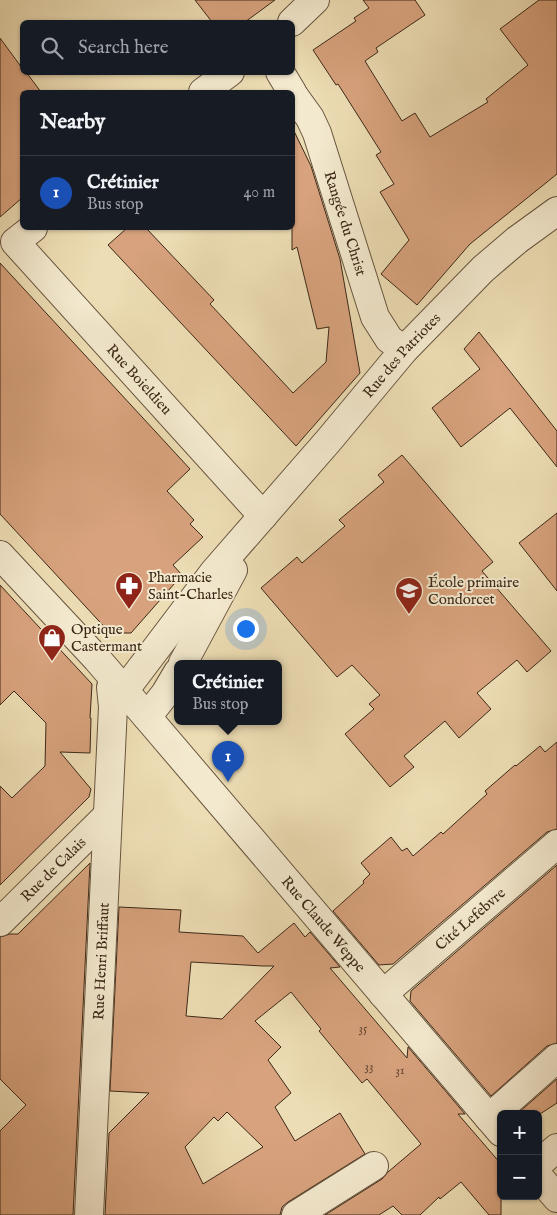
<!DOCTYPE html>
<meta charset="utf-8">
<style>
body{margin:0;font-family:"IM FELL English",serif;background:#242831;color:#f1f3f6}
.controls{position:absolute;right:15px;bottom:15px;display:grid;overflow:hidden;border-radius:8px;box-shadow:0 1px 4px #0004}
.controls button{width:45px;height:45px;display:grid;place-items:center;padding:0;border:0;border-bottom:1px solid #363941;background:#171b24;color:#f1f3f6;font:25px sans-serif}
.you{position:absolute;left:245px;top:628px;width:18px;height:18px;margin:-12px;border:4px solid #fff;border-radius:50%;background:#1a73e8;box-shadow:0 0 0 8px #1a73e833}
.badge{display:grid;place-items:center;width:32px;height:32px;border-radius:50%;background:#c59692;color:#fff;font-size:16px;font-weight:700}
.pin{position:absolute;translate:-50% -41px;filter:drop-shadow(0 1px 2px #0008)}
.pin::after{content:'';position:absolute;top:26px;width:18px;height:15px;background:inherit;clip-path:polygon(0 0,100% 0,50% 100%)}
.popup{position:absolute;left:174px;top:660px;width:108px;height:65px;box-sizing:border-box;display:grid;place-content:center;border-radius:8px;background:#171b24;filter:drop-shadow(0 1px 4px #0005);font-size:16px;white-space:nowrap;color:#9ea1a6}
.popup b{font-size:19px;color:#f1f3f6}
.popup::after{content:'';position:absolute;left:50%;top:100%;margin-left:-10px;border:10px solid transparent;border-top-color:#171b24}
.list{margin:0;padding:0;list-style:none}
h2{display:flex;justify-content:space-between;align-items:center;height:65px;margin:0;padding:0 20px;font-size:21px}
h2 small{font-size:16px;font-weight:400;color:#9ea1a6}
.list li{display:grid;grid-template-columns:32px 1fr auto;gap:15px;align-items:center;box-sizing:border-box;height:75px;padding:0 20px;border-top:1px solid #363941}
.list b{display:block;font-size:19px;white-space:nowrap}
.list p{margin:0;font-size:16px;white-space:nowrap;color:#9ea1a6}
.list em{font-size:16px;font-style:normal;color:#9ea1a6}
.icon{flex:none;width:28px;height:28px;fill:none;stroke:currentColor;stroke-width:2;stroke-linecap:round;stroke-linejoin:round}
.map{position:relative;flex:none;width:557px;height:1215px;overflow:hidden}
.search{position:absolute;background:#171b24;box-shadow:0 1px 4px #0004;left:20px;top:20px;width:275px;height:55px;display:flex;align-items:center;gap:12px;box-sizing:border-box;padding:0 18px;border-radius:8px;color:#9ea1a6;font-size:19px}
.panel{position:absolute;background:#171b24;box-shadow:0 1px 4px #0004;left:20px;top:90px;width:275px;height:140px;border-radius:8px}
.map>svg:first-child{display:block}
.building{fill:#d7a27d;stroke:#3c2818;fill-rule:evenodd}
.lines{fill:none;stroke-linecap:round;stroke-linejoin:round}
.minor-casing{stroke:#68553f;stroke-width:30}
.minor{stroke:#f3e9ce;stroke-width:28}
.labels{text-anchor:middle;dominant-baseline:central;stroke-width:4;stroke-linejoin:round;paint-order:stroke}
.number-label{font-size:12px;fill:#634631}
.street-label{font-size:15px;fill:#3c2818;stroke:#f3e9ce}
.poi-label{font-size:15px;fill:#3c2818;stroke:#f3e9ce;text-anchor:start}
</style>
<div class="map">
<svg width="557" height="1215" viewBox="0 0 557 1215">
<rect width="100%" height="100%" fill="#edddb4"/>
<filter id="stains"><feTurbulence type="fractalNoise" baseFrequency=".004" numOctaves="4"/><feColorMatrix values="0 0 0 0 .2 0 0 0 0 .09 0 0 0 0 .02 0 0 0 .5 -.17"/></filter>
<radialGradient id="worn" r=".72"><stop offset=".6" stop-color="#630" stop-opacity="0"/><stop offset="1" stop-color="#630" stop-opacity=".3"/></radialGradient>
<path class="building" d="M195,0H275L245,22H212Z
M363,0H415L425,15L376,48L378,52L365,61L402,121L415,113L430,137L488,102L486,99L528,65L500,29L539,0H557V174L470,244L417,305L381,274L409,240L380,192L394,184L376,155L381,152L338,84L336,85L313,50L356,21L354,18L369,8Z
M0,38L22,68V72H26L41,92H22V198L0,217Z
M292,127L311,166L340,259L360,373L296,446L108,245L127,228H146L214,300L210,304L293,393L326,362L329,327L317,329L297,247L292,250Z
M0,263L190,469L167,491L194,520L190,524L203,537L173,565L182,575L131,633H110L0,514Z
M479,332L557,431V467L510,408L461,447L432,408L480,369L464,349Z
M402,455L493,562L482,571L551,651L527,672L517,660L477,693L491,709L459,738L445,721L404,756L414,767L390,787L345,734L374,709L369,704L380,695L352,665L337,677L261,588L297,557L302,563L345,526L339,520L384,482L378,475Z
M557,513V591L519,543Z
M0,585L92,684L90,718H91L90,753L60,752L91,789L89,797L0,885V786L12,798L45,766L46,723L14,691L0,705Z
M557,742V829L547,832L393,964L379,965L333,911L364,883L363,881L370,874L361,863L391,837L402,851L407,848L413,856L441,832L443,834L487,794L485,791L515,765L516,766L540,746L545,752Z
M90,863L73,1215H0V1131L26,1105L0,1079V937L10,934H18Z
M557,865V1043L547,1046L491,1096L410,1001L411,991Z
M119,907L181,910L179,932L243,936L258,953L294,923L305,937L310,932L340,967L330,968L407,1058L408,1047L465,1114H458L501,1164V1215H489L461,1182L440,1199L439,1197L420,1215H402L393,1206L379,1215H325L382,1179L388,1172L421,1144L367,1079L362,1083L319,1031L321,1029L291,992L255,1021L281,1047L268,1060L291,1093L275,1107L295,1141L340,1113L365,1154L288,1202L282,1207L280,1215H105L109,1133L149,1093L110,1091ZM191,962L263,966H274L222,1019L186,1016ZM227,1112L263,1147L203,1184L185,1147L214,1117L218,1121Z
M557,1079V1103L540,1114H517Z"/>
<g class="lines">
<defs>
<g id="minor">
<path d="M292,22L315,0"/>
<path d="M280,72L292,92"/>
<path d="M203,92L230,72"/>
<path id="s1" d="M292,93L310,118L317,133L375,317L389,339L404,350"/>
<path id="s2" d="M33,228L15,242L263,516"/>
<path id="s3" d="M0,555L97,659L147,717L501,1132"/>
<path d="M183,663L233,570"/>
<path id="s4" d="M114,706L124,691L214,572L329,440L404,350L483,269L517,240L557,211"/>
<path d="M147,717L165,694L178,672"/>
<path id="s5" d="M0,922L107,816"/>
<path id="s6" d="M383,994L557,844"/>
<path d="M489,1118L557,1058"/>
<path d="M538,1164L557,1148"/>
<path d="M538,1176L557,1198"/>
<path id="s7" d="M89,1215L113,707L111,687"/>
<path d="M296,1215L374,1166"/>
</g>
</defs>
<use href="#minor" class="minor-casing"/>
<use href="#minor" class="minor"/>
</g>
<defs>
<symbol id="pharmacy-pin" viewBox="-11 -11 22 30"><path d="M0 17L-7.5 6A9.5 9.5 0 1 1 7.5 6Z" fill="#8f2418" stroke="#f3e9ce"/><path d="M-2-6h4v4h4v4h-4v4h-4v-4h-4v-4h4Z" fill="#fff"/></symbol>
<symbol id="school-pin" viewBox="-11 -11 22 30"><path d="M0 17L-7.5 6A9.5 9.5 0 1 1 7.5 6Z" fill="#8f2418" stroke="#f3e9ce"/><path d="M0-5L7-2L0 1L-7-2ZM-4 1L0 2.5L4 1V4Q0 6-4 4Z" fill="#fff"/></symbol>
<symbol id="shop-pin" viewBox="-11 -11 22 30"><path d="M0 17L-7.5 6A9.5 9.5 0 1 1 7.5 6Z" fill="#8f2418" stroke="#f3e9ce"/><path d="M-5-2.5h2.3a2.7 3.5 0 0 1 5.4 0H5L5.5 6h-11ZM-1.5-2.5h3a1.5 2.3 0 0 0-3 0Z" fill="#fff"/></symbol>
</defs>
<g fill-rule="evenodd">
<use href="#pharmacy-pin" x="113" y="570" width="32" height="43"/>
<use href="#school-pin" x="393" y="575" width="32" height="43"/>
<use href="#shop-pin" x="36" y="622" width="32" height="43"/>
</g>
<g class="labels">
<g class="number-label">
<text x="363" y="1028">35</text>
<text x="369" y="1066">33</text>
<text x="400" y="1070">31</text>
</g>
<g class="street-label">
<text stroke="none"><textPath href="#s1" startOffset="142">Rangée du Christ</textPath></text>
<text stroke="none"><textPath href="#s4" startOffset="454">Rue des Patriotes</textPath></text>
<text stroke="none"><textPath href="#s2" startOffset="208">Rue Boieldieu</textPath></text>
<text stroke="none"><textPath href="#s5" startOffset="75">Rue de Calais</textPath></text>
<text stroke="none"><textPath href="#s6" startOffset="115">Cité Lefebvre</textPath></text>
<text stroke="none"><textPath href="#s3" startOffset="491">Rue Claude Weppe</textPath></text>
<text stroke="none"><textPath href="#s7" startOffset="254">Rue Henri Briffaut</textPath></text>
</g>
<g class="poi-label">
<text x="148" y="577">Pharmacie<tspan x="148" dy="17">Saint-Charles</tspan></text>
<text x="428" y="582">École primaire<tspan x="428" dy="17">Condorcet</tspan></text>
<text x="71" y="629">Optique<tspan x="71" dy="17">Castermant</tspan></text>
</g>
</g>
<rect width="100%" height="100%" filter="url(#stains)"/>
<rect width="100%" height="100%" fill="url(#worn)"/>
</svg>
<div class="controls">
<button>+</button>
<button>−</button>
</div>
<div class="you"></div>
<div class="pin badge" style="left:228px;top:782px;background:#1a4fb4">1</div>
<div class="popup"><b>Crétinier</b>Bus stop</div>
<div class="search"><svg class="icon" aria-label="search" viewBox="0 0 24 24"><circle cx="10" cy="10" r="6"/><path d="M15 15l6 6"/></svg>Search here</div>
<section class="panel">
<h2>Nearby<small></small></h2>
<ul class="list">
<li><span class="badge" style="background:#1a4fb4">1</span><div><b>Crétinier</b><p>Bus stop</p></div><em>40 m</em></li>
</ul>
</section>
</div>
